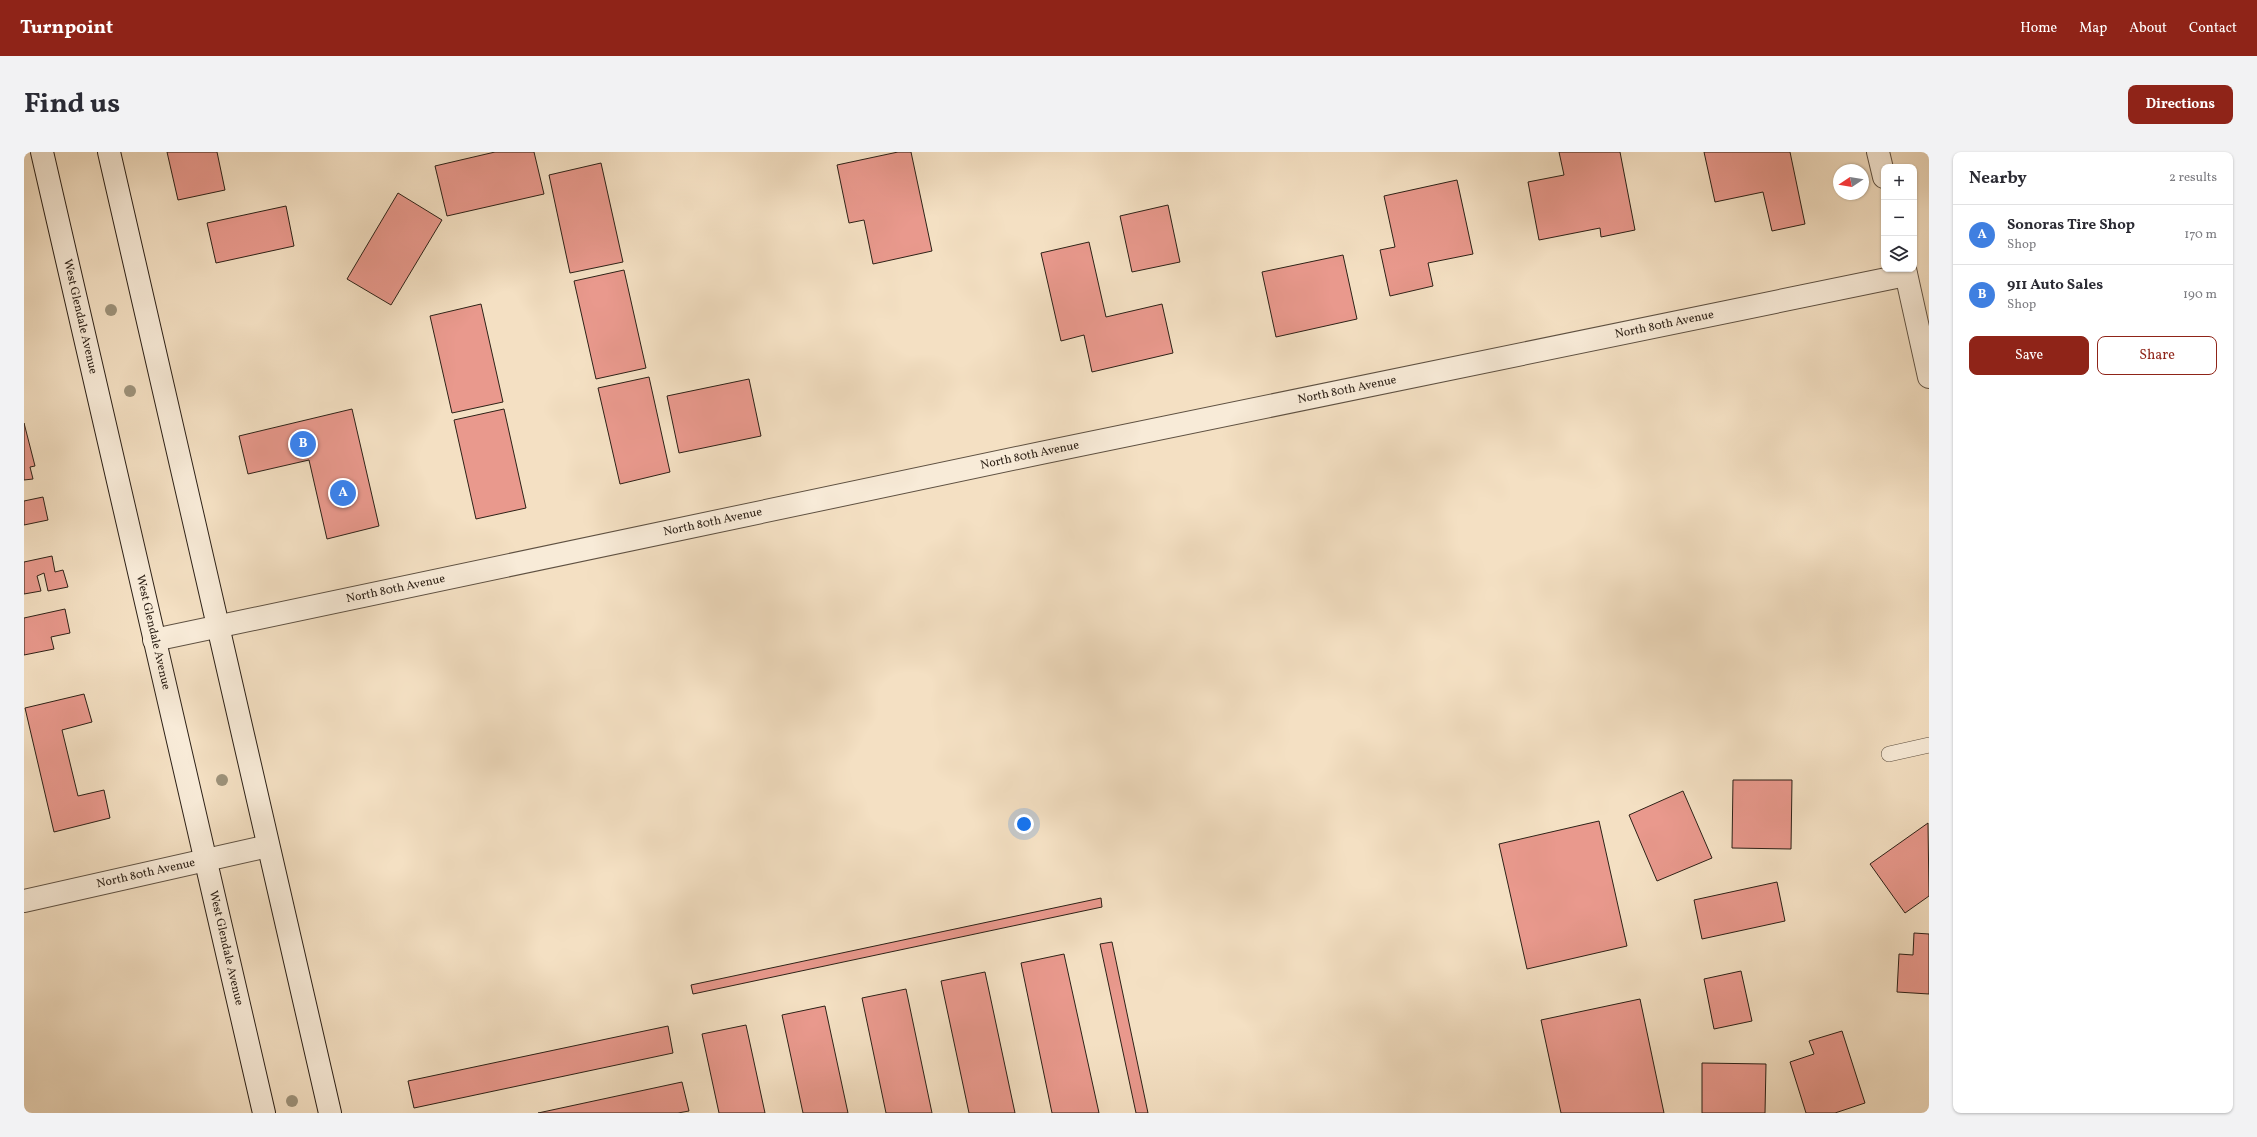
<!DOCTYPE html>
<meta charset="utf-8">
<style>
body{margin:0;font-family:Vollkorn,serif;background:#f2f2f3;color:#2b2b33}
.controls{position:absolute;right:12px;top:12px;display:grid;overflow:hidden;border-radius:8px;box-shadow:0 1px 3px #0004}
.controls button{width:36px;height:36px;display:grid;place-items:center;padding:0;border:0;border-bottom:1px solid #e1e1e2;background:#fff;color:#2b2b33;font:20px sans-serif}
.compass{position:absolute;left:1809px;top:12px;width:36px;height:36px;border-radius:50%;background:#fff;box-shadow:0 1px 3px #0004;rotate:258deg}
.you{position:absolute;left:1000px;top:672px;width:14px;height:14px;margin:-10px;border:3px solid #fff;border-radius:50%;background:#1a73e8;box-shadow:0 0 0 6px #1a73e833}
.badge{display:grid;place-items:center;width:26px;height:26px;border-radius:50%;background:#8f2418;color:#fff;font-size:13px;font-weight:700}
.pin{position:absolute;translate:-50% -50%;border:2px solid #fff;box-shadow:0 1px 4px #0006}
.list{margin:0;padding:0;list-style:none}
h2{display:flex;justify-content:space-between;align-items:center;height:52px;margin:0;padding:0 16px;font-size:17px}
h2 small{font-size:13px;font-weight:400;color:#7c7c81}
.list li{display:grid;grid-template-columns:26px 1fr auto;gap:12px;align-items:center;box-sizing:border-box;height:60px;padding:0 16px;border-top:1px solid #e1e1e2}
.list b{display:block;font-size:15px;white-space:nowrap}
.list p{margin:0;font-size:13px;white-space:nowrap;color:#7c7c81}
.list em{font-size:13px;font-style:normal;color:#7c7c81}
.actions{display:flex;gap:8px;padding:12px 16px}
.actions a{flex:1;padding:9px 0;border:1px solid #8f2418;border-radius:8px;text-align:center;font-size:14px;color:#8f2418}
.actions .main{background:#8f2418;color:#fff}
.icon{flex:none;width:22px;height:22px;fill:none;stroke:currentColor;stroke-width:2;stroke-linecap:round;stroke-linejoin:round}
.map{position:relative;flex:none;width:1905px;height:961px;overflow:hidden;border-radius:8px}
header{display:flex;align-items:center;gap:24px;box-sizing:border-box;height:56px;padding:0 20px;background:#8f2418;color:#fff}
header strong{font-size:19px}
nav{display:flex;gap:22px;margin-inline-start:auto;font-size:14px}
.intro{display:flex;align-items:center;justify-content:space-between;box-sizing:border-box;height:96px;padding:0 24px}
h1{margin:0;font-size:28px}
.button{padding:10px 18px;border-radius:8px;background:#8f2418;color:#fff;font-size:14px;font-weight:700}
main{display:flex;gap:24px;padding:0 24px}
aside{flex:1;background:#fff;border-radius:8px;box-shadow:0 1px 3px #0004}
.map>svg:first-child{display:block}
.building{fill:#e9998d;stroke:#2d2117}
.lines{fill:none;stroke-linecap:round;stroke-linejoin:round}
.service-casing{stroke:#5f5142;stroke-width:16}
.minor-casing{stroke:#5f5142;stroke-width:24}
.secondary-casing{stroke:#2d2117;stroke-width:24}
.service{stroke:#f8ebd8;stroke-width:15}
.minor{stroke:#f8ebd8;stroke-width:22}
.secondary{stroke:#f8ebd8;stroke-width:22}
.tree{fill:#9d927a}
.labels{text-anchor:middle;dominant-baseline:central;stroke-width:3;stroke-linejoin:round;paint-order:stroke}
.street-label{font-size:12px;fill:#2d2117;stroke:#f8ebd8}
</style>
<header>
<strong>Turnpoint</strong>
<nav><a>Home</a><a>Map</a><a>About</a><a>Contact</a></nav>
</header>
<div class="intro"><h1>Find us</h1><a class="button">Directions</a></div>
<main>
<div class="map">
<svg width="1905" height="961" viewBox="0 0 1905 961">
<rect width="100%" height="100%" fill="#f4e0c3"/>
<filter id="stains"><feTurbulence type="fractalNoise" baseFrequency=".005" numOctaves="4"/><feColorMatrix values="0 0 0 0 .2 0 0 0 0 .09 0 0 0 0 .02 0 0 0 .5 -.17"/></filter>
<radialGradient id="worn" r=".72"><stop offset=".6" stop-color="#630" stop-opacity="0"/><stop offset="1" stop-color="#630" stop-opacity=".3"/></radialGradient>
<path class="building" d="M143,0H193L201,38L154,48Z
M471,0H510L520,42L423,64L411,14Z
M874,0H887L908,99L849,112L840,68L825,71L813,13Z
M1535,0H1596L1611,78L1577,85L1576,76L1515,88L1504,30L1540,23Z
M1680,0H1766L1781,72L1748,79L1739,40L1691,50Z
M577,11L599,110L546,121L525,23Z
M1433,28L1449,102L1404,111L1409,134L1366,144L1356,98L1371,95L1360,44Z
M374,41L418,68L367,153L323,127Z
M1144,53L1156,110L1108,120L1096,64Z
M262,54L270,94L192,111L183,71Z
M1065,90L1082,165L1138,152L1149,201L1068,220L1060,183L1037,189L1017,101Z
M1319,103L1333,167L1252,185L1238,120Z
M600,118L622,216L572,227L550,129Z
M457,152L479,250L428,261L406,164Z
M625,225L646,320L596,332L574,236Z
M725,227L737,284L655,301L643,244Z
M328,257L355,374L303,387L285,308L224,322L215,284Z
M480,257L502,356L452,367L430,268Z
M0,271L11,314L6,315L9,327L0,328Z
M19,345L24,368L0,373V349Z
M28,404L31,420L39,418L44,435L24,439L20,421L13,424L17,439L0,442V410Z
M41,457L46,481L27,485L30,497L0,503V466Z
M60,542L68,570L38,578L54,644L80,638L86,666L30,680L1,556Z
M1709,628H1768L1767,697L1708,696Z
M1659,639L1688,706L1633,729L1605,663Z
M1575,669L1603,794L1503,817L1475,692Z
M1904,671L1905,744L1881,761L1846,712Z
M1753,730L1761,769L1678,787L1670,748Z
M1077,746L1078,755L669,842L667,833Z
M1890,781L1905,782V842L1873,840L1875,802L1889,803Z
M1088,790L1124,961H1112L1076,792Z
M1040,802L1075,961H1028L997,811Z
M1717,819L1728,869L1690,877L1680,827Z
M961,820L991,961H945L917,829Z
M882,837L908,961H862L838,846Z
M1616,847L1640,961H1537L1517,868Z
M801,854L824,961H779L758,863Z
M722,873L741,961H695L678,882Z
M644,874L649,901L390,956L384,929Z
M1818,879L1841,951L1811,961H1782L1766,910L1790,902L1785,889Z
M1678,911L1742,912L1741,961H1678Z
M658,930L665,959L654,961H514Z"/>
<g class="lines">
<defs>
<path id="service" d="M1865,602L1905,593"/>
<g id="minor">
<path d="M1854,0L1860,25"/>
<path d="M1881,117L1905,225"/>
<path id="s1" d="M130,488L1017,301L1882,123"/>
<path id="s2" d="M0,749L244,694"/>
</g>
<g id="secondary">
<path id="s3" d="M18,0L240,961"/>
<path d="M85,0L306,961"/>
</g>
</defs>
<use href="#service" class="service-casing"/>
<use href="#minor" class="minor-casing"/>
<use href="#secondary" class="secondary-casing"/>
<use href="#service" class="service"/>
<use href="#minor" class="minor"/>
<use href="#secondary" class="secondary"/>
</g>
<g class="tree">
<circle cx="87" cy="158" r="6"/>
<circle cx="106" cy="239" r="6"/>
<circle cx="198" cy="628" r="6"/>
<circle cx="268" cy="949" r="6"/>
</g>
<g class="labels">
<g class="street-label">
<text stroke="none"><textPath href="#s3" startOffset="169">West Glendale Avenue</textPath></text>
<text stroke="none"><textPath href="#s1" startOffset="1543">North 80th Avenue</textPath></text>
<text stroke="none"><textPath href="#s1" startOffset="1219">North 80th Avenue</textPath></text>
<text stroke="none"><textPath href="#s1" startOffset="895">North 80th Avenue</textPath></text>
<text stroke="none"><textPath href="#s1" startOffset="571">North 80th Avenue</textPath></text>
<text stroke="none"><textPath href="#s1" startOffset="247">North 80th Avenue</textPath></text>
<text stroke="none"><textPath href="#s3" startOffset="493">West Glendale Avenue</textPath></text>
<text stroke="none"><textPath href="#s2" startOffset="125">North 80th Avenue</textPath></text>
<text stroke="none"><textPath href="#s3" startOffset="817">West Glendale Avenue</textPath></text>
</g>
</g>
<rect width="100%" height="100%" filter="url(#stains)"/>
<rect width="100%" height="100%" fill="url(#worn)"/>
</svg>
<div class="controls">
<button>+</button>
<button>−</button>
<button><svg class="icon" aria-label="layers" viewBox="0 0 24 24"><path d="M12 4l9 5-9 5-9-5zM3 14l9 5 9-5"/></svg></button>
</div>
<svg class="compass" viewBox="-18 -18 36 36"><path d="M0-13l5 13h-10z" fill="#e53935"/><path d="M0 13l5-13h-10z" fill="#7c7c81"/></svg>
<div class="you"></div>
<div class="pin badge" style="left:319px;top:341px;background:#3f7fe0">A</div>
<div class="pin badge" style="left:279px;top:292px;background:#3f7fe0">B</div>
</div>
<aside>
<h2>Nearby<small>2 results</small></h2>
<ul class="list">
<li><span class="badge" style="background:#3f7fe0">A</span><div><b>Sonoras Tire Shop</b><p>Shop</p></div><em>170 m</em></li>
<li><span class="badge" style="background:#3f7fe0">B</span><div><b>911 Auto Sales</b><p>Shop</p></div><em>190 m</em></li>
</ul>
<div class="actions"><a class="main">Save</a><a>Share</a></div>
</aside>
</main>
